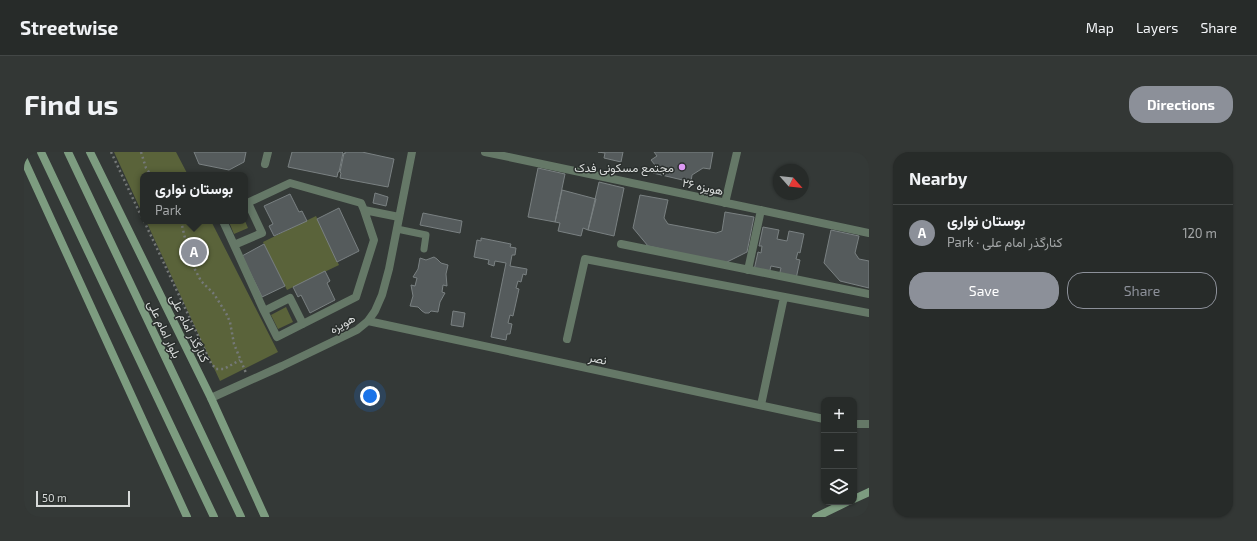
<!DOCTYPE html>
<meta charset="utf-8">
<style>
body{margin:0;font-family:"Exo 2",Vazirmatn,sans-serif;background:#333735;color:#f1f3f6}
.controls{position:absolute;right:12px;bottom:12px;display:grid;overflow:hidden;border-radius:8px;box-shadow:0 1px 3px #0004}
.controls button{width:36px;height:36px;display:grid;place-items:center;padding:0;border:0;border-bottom:1px solid #434746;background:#272b29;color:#f1f3f6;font:20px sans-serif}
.compass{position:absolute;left:749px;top:12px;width:36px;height:36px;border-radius:50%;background:#272b29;box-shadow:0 1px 3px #0004;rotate:117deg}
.scale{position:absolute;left:12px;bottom:10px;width:94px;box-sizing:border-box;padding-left:4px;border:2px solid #d7dad9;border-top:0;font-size:11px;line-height:14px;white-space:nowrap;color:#d7dad9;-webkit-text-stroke:3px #2a2f2d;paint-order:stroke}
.you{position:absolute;left:346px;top:244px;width:14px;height:14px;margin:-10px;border:3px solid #fff;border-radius:50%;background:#1a73e8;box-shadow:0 0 0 6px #1a73e833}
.badge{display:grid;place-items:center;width:26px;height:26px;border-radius:50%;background:#8c9099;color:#fff;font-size:13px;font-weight:700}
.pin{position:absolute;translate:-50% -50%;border:2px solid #fff;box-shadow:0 1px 4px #0006}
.popup{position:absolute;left:116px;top:20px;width:108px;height:52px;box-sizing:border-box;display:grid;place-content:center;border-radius:8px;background:#272b29;filter:drop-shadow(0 1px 3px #0005);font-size:13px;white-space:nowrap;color:#a4a7a8}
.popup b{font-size:15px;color:#f1f3f6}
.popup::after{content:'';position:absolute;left:50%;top:100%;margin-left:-8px;border:8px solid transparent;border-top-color:#272b29}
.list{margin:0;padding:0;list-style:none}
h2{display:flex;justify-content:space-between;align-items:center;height:52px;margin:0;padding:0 16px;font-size:17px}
h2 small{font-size:13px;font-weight:400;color:#a4a7a8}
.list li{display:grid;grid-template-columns:26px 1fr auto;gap:12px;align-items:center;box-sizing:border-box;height:56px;padding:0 16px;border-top:1px solid #434746}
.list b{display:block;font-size:15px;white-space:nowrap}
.list p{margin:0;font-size:13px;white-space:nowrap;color:#a4a7a8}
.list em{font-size:13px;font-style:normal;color:#a4a7a8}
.actions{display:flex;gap:8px;padding:12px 16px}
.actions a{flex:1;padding:9px 0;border:1px solid #8c9099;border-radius:16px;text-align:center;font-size:14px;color:#8c9099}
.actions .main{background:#8c9099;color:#fff}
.icon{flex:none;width:22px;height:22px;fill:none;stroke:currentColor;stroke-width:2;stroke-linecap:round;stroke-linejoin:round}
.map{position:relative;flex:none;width:845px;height:365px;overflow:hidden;border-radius:16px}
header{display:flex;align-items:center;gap:24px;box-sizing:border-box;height:56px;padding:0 20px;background:#272b29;border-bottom:1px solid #434746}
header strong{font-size:19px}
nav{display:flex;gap:22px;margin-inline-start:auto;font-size:14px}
.intro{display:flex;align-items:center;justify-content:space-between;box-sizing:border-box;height:96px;padding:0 24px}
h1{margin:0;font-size:28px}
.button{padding:10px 18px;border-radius:16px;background:#8c9099;color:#fff;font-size:14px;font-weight:700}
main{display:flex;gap:24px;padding:0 24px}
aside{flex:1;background:#272b29;border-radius:16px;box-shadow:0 1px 3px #0004}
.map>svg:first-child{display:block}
.green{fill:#5a633a}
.building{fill:#555b5c;stroke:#7a8182}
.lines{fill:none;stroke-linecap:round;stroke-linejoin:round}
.path{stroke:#757978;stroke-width:2.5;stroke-dasharray:2 3;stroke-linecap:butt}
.service{stroke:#657867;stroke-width:7}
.minor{stroke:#657867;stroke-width:8}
.tertiary{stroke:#657867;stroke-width:8}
.secondary{stroke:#7d9c80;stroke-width:8}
.poi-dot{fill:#dd99f3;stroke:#2a2f2d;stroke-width:1.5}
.labels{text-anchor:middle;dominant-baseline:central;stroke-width:3;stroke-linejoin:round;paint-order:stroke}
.poi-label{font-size:12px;fill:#d7dad9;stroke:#2a2f2d;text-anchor:end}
.street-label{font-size:12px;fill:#d7dad9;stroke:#2a2f2d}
</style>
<header>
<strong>Streetwise</strong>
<nav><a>Map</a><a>Layers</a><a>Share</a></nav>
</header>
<div class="intro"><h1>Find us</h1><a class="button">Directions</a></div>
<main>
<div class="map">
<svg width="845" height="365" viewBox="0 0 845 365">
<rect width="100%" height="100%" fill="#343937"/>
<path class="green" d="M90,0H152L164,23H119V63Z
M292,64L315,113L263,138L239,90Z
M122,69H187L254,200L196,229Z
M207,69H221L224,76L210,82L205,70Z
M262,155L269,170L254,177L247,163Z"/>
<path class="building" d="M170,0H222L220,10L205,18L175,12Z
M268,0H318L319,1L315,20H314L313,25L264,15Z
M321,0H338L370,7L364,35L316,26L317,21L316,20L320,1L321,2Z
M574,0H599L597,10L580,6L581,1Z
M630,0H689L686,17L679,16L668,23L667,30L629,21L631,13L627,8L633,4Z
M514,16L541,22L531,70L504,65Z
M575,30L600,36L590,84L564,78Z
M538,38L572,47L564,78L559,76L557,84L534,79L536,71L531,70Z
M351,41L364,45L362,54L349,51Z
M266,42L275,60L278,59L283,69L250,84L245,74L249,72L240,54Z
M616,43L644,48L640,66L644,72L692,81L698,79L701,60L730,65L723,100L701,111L624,94L609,76Z
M315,56L335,99L313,110L293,67Z
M399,61L438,69L436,81L396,73Z
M739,75L755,78L753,87L763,89L765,79L780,82L776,101L774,100L772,107L776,108L772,127L755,124L757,116L747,114L745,122L730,118L734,100L737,101L738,94H735Z
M807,78L835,84L831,101L835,107L845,109V136L816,129L800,111Z
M457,86L487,92L486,95L492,96L491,103H488L486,114L503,117L502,123L499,122L497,130L494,129L492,136L495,137L489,164L486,163L484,171L488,172L486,182H483L482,188L467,185L482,111L471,109L470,114L464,112L465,108L450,105L453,88L457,89Z
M240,92L261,134L238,145L218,104Z
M410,105L413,107L417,111L424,113L422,122L423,134L419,133L418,140L421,141L416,150L414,160L407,159L405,161H401L398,159L394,155L386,154L389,144L387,133L391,134L393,126L389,125L394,117L396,106L402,108Z
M301,119L306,129L303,131L311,148L286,161L277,143L274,145L269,135Z
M429,159L441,161L439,175L427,173Z"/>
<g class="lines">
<path class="path" d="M87,0L119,68
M117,0L122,16L127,23
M120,69L187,211L192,217H200L216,208
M157,69L166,108L177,129L190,142L202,161L206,170L210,192L222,221"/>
<path class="service" d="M373,77L402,83L400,97"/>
<path class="minor" d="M461,0L845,81
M241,12L244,0
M701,51L713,0
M221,52L266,31L337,51L340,58L375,65
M199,69L210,93L238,81L224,51
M597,92L845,142
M210,93L240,159
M724,118L737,58
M279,172L266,146L240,159L253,185L332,145L350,88L340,58
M543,187L561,107L845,161
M737,253L760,145"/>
<path class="tertiary" d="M344,169L800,267
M187,246L258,214L333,178L344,169L351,159L358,143L365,117L388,0
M830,272H845"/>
<path class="secondary" d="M17,0L190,365
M44,0L217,365
M66,0L187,246L241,365
M0,8L163,365
M830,347L845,340
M792,365L823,350"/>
</g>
<circle class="poi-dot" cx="658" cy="15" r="4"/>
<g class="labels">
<g class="poi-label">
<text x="650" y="15">مجتمع مسکونی فدک</text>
</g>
<g class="street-label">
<text transform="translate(679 34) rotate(12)">هویزه ۲۶</text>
<text transform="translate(318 171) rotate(-30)">هویزه</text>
<text transform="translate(166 176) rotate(64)">کنارگذر امام علی</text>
<text transform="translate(141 177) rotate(65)">بلوار امام علی</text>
<text transform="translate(574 206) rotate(12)">نصر</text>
</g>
</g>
</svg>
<div class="controls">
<button>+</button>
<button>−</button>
<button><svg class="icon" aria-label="layers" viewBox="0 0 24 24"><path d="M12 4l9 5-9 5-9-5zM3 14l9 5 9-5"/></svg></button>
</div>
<svg class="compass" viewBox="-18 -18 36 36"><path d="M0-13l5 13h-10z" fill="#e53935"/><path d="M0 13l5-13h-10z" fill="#a4a7a8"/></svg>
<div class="scale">50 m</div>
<div class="you"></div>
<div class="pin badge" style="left:170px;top:100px">A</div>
<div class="popup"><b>بوستان نواری</b>Park</div>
</div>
<aside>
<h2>Nearby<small></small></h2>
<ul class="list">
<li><span class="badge">A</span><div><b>بوستان نواری</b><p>Park · کنارگذر امام علی</p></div><em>120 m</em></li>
</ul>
<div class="actions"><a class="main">Save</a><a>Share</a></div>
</aside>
</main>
